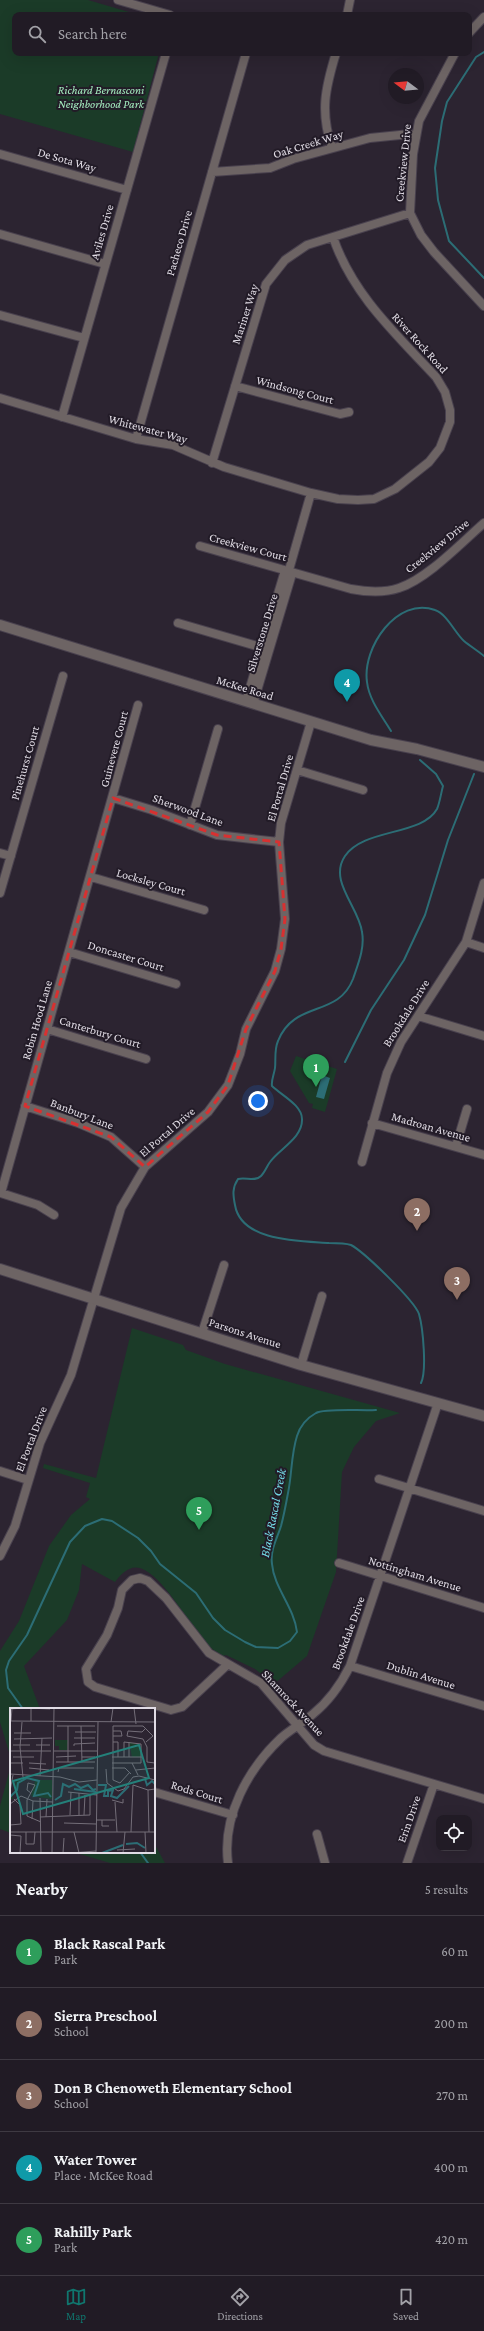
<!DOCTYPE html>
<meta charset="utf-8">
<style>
body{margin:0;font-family:"Crimson Pro",serif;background:#29242d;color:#f1f3f6}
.controls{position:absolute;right:12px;bottom:12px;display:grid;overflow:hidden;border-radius:8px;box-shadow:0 4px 16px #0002}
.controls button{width:36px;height:36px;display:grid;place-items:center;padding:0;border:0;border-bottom:1px solid #3e3942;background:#211b25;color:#f1f3f6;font:20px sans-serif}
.compass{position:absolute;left:388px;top:68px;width:36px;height:36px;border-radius:50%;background:#211b25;box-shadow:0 4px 16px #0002;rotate:286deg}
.you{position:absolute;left:258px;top:1101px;width:14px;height:14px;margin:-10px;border:3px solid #fff;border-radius:50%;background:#1a73e8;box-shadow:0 0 0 6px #1a73e833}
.badge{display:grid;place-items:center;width:26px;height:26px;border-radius:50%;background:#0f766e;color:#fff;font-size:13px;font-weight:700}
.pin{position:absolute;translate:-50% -33px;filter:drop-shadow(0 1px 2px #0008)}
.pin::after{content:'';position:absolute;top:21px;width:14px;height:12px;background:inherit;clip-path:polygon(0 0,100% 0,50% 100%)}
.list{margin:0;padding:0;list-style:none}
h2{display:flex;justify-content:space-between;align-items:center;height:52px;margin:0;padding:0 16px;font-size:17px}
h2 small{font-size:13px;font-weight:400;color:#a2a1a7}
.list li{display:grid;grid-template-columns:26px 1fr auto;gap:12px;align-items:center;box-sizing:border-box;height:72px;padding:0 16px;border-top:1px solid #3e3942}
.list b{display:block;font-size:15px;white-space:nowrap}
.list p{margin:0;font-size:13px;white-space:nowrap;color:#a2a1a7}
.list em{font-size:13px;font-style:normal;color:#a2a1a7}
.icon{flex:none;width:22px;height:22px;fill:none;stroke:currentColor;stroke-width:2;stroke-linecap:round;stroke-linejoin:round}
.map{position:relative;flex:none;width:484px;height:1863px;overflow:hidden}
.search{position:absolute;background:#211b25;box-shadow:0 4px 16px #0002;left:12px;right:12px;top:12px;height:44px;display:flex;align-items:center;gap:10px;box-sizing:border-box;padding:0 14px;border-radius:8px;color:#a2a1a7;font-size:15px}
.sheet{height:412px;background:#211b25}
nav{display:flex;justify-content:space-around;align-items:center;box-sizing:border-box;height:56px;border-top:1px solid #3e3942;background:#211b25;font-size:11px;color:#a2a1a7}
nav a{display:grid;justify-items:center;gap:2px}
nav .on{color:#0f766e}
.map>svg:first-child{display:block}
.green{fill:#1b3b28}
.water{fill:#2c6d75}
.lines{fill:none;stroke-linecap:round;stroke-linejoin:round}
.stream{stroke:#2c6d75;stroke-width:2}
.minor-casing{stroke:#49414e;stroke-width:10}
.tertiary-casing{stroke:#49414e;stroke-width:12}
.minor{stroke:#6d6464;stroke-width:8}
.tertiary{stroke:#6d6464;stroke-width:10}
.marked{fill:none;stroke:#d73131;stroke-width:3;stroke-dasharray:8 5;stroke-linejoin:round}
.labels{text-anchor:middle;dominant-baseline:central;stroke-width:4;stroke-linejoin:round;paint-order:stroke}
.park-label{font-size:12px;font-style:italic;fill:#a4edbf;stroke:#221b27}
.street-label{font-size:12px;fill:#e1dce5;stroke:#221b27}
.water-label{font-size:13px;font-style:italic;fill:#75dce8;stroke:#221b27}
.inset-river{fill:none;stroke:#2c6d75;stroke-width:2}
.inset-road{fill:none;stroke:#746e79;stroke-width:1}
.view{fill:#24807a;fill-opacity:0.15;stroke:#24807a;stroke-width:2}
.inset-edge{fill:none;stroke:#e1dce5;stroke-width:2}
</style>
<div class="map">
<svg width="484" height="1863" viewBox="0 0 484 1863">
<rect width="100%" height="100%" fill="#2c2431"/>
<path class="green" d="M0,0H88L139,15H15V53H159L133,152L0,114Z
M296,1056L337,1069L325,1112L312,1108L313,1104L309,1103L290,1071Z
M132,1328L183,1345L186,1350L225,1364L400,1413L376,1421L354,1447L342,1472L336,1572L307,1656L274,1684L255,1669L226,1655L223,1656C219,1653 214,1651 211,1648C191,1630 165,1576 140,1568C129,1565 120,1575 115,1582L82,1564L79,1590L67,1620L24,1666L40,1709H11V1759L0,1722V1651L19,1621L49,1546L71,1515L90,1499L86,1497L90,1483L43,1468L44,1464L96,1478Z
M11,1765V1833L0,1829V1806Z
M154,1843L165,1863H110L73,1852H154Z"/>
<path class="water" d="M322,1075L330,1078L324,1099L316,1097Z"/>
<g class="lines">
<path class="stream" d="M484,52L476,57L447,102L442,121L435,168L438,200L449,241L484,278
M391,731C382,716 369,700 367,682C362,648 397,596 435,610C447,614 455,633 464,641C470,646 478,651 484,656
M420,760L436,774L443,786C441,793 440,802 437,809C422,836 364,828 345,856C328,881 359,907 362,932C365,948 358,964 353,979C338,1018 294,1000 278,1041C274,1050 276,1060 275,1068C274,1075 271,1080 272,1086C281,1095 302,1105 302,1119C303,1138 279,1149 270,1162C267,1166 265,1172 261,1176C255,1182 246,1177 238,1179C232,1188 233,1195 235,1205C241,1242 301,1241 329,1243C336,1243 345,1243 351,1245C364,1252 414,1300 419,1314C423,1328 427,1371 421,1383
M345,1062L371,1010L404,960L425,915L448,840L474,774
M23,1709L8,1688L6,1670L9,1661L27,1635L70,1542L85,1526L102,1519L112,1521L138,1538L151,1551L160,1564L196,1593L213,1618L225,1630L245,1642L256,1647L278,1648L290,1641L297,1632C294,1607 274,1588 272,1564C270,1550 277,1539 281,1526C284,1515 286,1504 288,1493C292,1474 291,1455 297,1436C300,1426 307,1418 316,1413C326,1408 362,1411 376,1410
M140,1852L148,1863"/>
<defs>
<path id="minor" d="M118,0L170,15
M347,15L350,0
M469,33L484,17
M455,53L419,121L413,154L410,213L421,235L434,252L484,306
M332,148C320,112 325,89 336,53
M0,154L127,190
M212,172L270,168L293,159L370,138L410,134
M0,234L105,264
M0,315L84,338
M235,386L340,414L349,412
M0,398L136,439L173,445L224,467L311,493L338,499L358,500L374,499L395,489L429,462L440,448L450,422V410L445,392L436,377C396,334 352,294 333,237
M62,417L166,53
M136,439L246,53
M212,463L266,284L285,260L307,245L410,213
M200,546L351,589C367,592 384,593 399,588C427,579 461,543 484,523
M178,623L267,649
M246,701L284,574L289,570
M253,704L291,577L289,570L311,493
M297,770L363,790
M113,798L152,810L217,835L279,842
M190,825L218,729
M0,853L11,856
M91,877L204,910
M0,893L63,676
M466,942L484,948
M69,952L176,984
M418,1016L484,1036
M47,1029L146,1059
M25,1106L78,1123L111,1137L145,1167
M372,1123L484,1155
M456,1146L467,1109
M362,1162L387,1073L401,1042L466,942L484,883
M54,1215L38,1205L1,1193L138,705
M202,1333L224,1265
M301,1365L322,1296
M0,1471L28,1480
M379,1479L484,1511
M0,1556L15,1526L40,1443L71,1375L121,1208L145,1167L208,1112L228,1085L240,1054L246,1029L275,971L281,949L285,919L279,842L281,823L311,722
M339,1563L484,1608
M227,1665L182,1707L171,1710L95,1687L88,1682L86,1669L107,1635L118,1608L122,1590L132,1580L140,1578L148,1581L166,1598L209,1653L261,1683L314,1745L324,1751L484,1799
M350,1666L484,1706
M154,1792L233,1815
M317,1834L325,1863
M228,1863C222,1816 248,1769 281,1738C291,1729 303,1723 313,1714C329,1701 341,1684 350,1666L438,1403
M407,1863L434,1784"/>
<path id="tertiary" d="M0,625L371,740L417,749L484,767
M0,1269L301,1365L484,1416"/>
</defs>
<use href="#minor" class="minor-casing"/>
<use href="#tertiary" class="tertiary-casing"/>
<use href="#minor" class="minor"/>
<use href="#tertiary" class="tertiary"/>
</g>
<path class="marked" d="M113,798L217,835L279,842L285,919L281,949L275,971L246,1029L228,1085L208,1112L145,1167L111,1137L25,1106Z"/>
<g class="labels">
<g class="park-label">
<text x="101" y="90">Richard Bernasconi<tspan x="101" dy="14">Neighborhood Park</tspan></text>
</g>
<g class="street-label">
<text transform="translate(308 144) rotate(-17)">Oak Creek Way</text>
<text transform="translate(67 160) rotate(16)">De Sota Way</text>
<text transform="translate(403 163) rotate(-84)">Creekview Drive</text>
<text transform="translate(102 232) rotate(-74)">Aviles Drive</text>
<text transform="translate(179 243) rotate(-74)">Pacheco Drive</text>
<text transform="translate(245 314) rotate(-72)">Mariner Way</text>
<text transform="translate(420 343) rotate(48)">River Rock Road</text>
<text transform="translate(295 390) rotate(15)">Windsong Court</text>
<text transform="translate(148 429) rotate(15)">Whitewater Way</text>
<text transform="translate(437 546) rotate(-39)">Creekview Drive</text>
<text transform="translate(248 547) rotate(15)">Creekview Court</text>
<text transform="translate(262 633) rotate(-73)">Silverstone Drive</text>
<text transform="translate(245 688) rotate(17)">McKee Road</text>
<text transform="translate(114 749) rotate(-75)">Guinevere Court</text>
<text transform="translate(25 763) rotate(-74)">Pinehurst Court</text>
<text transform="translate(280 788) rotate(-74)">El Portal Drive</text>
<text transform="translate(188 810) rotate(20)">Sherwood Lane</text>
<text transform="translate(151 882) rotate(16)">Locksley Court</text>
<text transform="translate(126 956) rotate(17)">Doncaster Court</text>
<text transform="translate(406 1013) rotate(-58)">Brookdale Drive</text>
<text transform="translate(37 1020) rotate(-74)">Robin Hood Lane</text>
<text transform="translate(100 1032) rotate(17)">Canterbury Court</text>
<text transform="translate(82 1114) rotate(21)">Banbury Lane</text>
<text transform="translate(431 1127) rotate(16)">Madroan Avenue</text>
<text transform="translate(167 1132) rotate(-41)">El Portal Drive</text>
<text transform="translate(245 1333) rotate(18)">Parsons Avenue</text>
<text transform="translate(31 1439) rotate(-69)">El Portal Drive</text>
<text transform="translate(415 1574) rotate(17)">Nottingham Avenue</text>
<text transform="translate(348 1633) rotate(-70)">Brookdale Drive</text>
<text transform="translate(421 1675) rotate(17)">Dublin Avenue</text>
<text transform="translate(293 1703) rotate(47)">Shamrock Avenue</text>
<text transform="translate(197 1792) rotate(17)">Rods Court</text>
<text transform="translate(409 1819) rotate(-71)">Erin Drive</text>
</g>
<g class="water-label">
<text transform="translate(273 1513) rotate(-79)">Black Rascal Creek</text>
</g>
</g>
<g transform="translate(10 1708)">
<rect width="145" height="145" fill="#2c2431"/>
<path d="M45,32H58L57,42H49V38H45ZM119,34L130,37L131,49H122ZM31,68V72H42V91L21,88L25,73L17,71L9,76L8,83L2,89L4,91H0L5,82L6,72L17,69L31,72Z" fill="#1b3b28"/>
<path class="inset-river" d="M135,71L137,77L142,73L145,76M88,77H96L94,88H98V83L103,82L101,88L107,90L119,78M64,81L86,84M0,89L7,82L8,75L17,70L29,73L24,88L38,85L41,89M45,92L51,88L53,76L59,79L65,76L71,80L78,77L83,82L86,81M116,136L127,135L135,140M92,145L113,137"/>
<path class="inset-road" d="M18,0L40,1M124,0L126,16M0,1L14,0M0,13L145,14M1,13L2,0M21,13V0M12,14L10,39L13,69M101,14L103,0M47,18H85M71,18L72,54M136,20L132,24L118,23L117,28L133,31L137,39V54L145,55M65,24H86M4,25H21M103,28H112L111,23H103M64,30H85M4,31L42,30M103,34H108V49M119,34V49M3,37H20M26,37H40M64,38V36L85,35M0,43H41M44,43H87M3,49H24M46,49L66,48M72,49H85M102,49H132M46,54H85M58,54V18M0,55H13M19,55L36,56M102,55H131V36L114,34V49M122,55L128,67M19,60L39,62M102,60H115L121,66M96,61L97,75L108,83L114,81L123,69L129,68L145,72M126,62L145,60M48,64L49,60H84M120,64L110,75L103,72V18H133L143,28L136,34M0,66L50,69L69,74L87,72M30,68L32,30M138,82L139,124M0,83L3,67M58,84L87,87M21,85L17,82L18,75L25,77L17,92V108L31,114M30,90L31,145M102,92L113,95V91M105,94L107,124M0,96L11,88L23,93L43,94M60,107L61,84M69,107V85M74,107L75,87M30,109L80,107V87M36,109L37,91M22,111L23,93M87,112H105M92,112V118H99M54,115L86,116M0,117L11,116L10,97L4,91M0,124H145M16,124V136H24L25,124M64,124L69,145M121,124L123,77L138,82L145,81M135,124L136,145M0,127L11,128L10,145M107,142L125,141M42,145L44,0M53,145L54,130M61,145L86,143M86,145L88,14M113,145L115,124"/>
<path class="view" d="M129,37L139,70L13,106L3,73Z"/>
<rect width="145" height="145" class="inset-edge"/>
</g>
</svg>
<div class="controls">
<button><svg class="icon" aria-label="locate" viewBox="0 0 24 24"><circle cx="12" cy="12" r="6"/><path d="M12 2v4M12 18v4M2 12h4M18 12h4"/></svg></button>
</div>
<svg class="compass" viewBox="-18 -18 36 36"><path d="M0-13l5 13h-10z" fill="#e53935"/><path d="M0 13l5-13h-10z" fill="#a2a1a7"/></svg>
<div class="you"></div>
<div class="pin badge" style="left:316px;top:1087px;background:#2e9e5b">1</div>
<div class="pin badge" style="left:417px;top:1231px;background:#8d6e63">2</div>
<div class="pin badge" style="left:457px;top:1300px;background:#8d6e63">3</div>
<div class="pin badge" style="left:347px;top:702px;background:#0f9aa8">4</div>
<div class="pin badge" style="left:199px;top:1530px;background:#2e9e5b">5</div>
<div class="search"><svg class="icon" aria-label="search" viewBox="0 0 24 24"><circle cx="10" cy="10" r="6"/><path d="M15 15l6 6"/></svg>Search here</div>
</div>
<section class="sheet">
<h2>Nearby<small>5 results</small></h2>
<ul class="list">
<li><span class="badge" style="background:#2e9e5b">1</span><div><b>Black Rascal Park</b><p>Park</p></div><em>60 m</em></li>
<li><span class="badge" style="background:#8d6e63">2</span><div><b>Sierra Preschool</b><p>School</p></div><em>200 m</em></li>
<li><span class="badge" style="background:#8d6e63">3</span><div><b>Don B Chenoweth Elementary School</b><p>School</p></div><em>270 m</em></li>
<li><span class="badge" style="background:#0f9aa8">4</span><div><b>Water Tower</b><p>Place · McKee Road</p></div><em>400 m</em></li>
<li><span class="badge" style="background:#2e9e5b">5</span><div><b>Rahilly Park</b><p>Park</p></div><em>420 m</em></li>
</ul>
</section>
<nav>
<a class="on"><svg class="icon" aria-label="map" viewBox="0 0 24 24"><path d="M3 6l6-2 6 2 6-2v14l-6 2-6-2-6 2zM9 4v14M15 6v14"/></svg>Map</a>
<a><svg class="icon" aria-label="directions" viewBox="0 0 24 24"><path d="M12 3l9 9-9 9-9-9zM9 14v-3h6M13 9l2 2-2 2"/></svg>Directions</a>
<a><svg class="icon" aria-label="saved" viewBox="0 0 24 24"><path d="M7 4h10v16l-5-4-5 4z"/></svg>Saved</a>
</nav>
